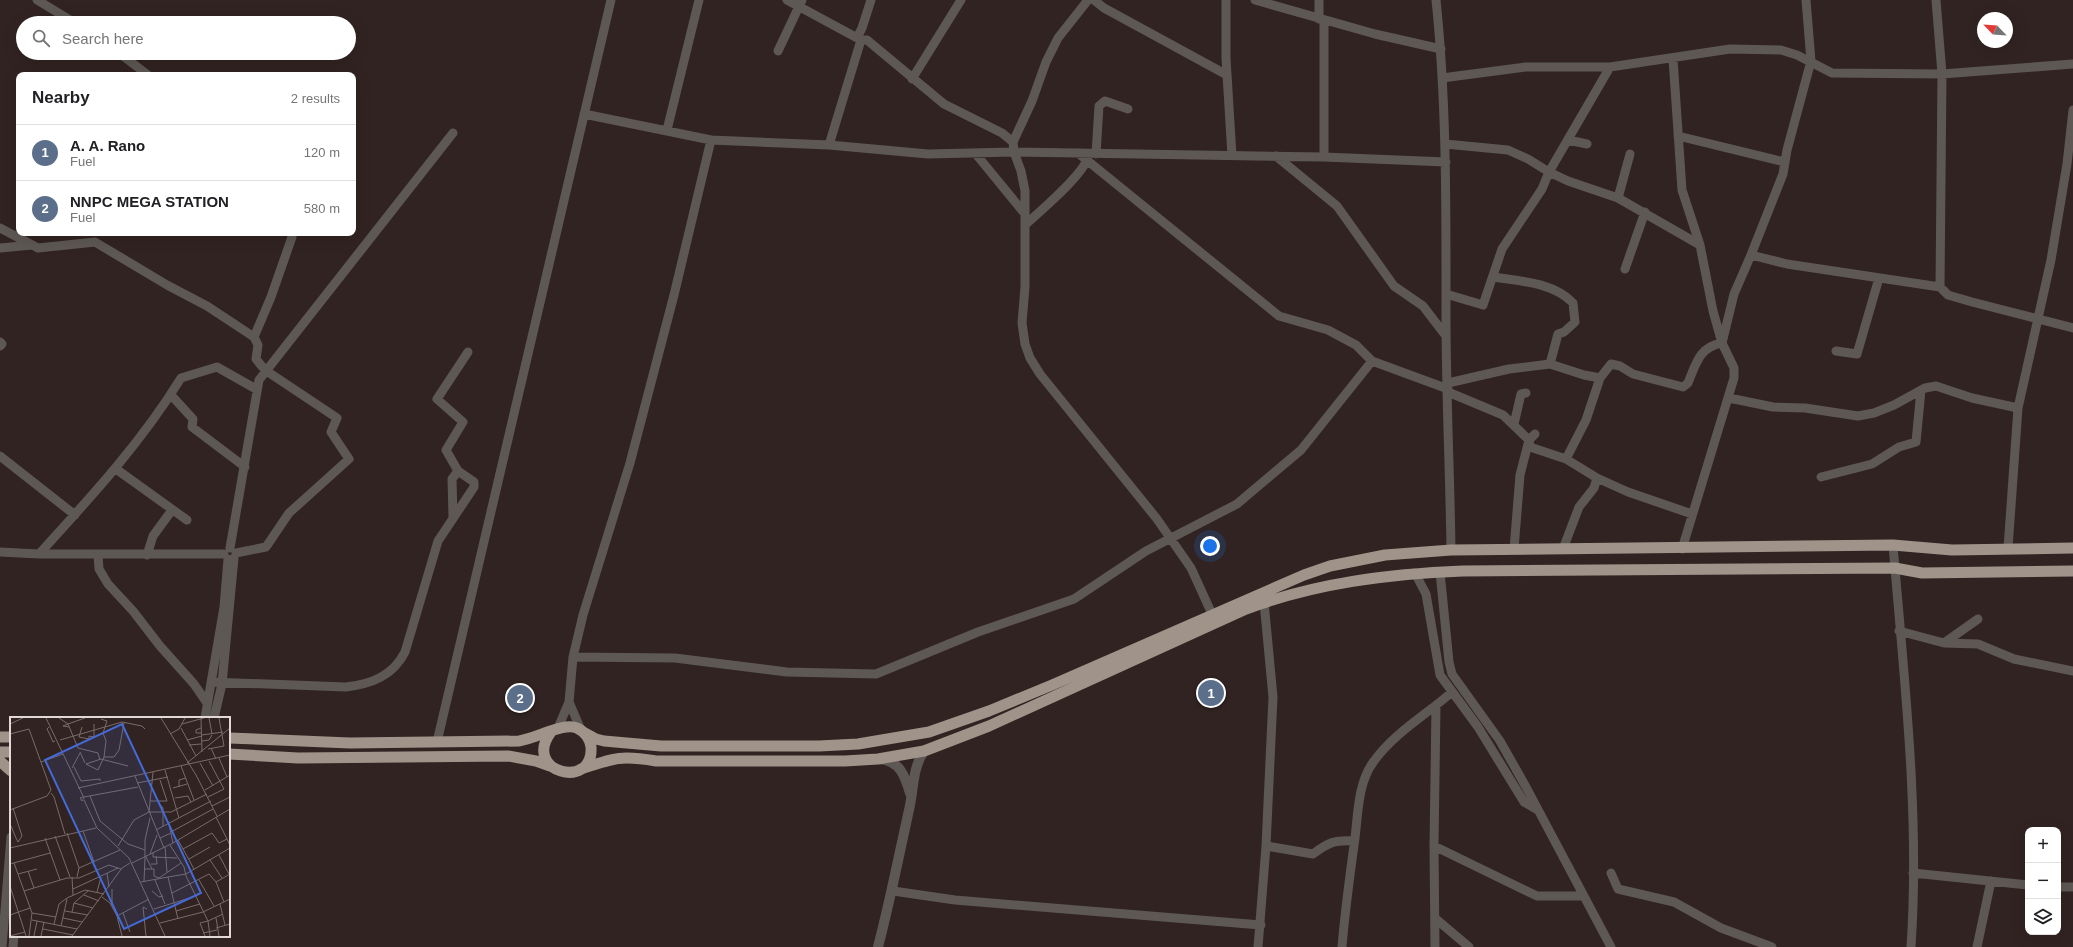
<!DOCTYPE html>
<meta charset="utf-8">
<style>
body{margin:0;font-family:Helvetica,sans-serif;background:#f2f2f2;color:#202124}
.controls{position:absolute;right:12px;bottom:12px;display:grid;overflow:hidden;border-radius:8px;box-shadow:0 4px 16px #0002}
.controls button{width:36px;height:36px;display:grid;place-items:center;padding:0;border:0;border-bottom:1px solid #e0e0e0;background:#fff;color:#202124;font:20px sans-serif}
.compass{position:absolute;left:1977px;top:12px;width:36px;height:36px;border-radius:50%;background:#fff;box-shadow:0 4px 16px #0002;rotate:295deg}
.you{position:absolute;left:1210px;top:546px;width:14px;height:14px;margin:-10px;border:3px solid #fff;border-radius:50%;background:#1a73e8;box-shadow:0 0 0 6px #1a73e833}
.badge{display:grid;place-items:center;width:26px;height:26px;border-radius:50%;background:#386d79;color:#fff;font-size:13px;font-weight:700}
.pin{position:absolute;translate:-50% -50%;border:2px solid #fff;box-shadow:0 1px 4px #0006}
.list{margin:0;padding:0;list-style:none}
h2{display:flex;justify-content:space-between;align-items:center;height:52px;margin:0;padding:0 16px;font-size:17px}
h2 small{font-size:13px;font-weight:400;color:#757577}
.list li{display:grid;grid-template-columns:26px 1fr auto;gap:12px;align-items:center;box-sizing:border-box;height:56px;padding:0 16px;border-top:1px solid #e0e0e0}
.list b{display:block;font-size:15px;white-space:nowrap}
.list p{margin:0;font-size:13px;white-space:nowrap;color:#757577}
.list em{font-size:13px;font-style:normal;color:#757577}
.icon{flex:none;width:22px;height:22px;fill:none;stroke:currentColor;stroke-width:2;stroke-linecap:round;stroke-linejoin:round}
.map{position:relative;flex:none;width:2073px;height:947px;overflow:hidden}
.search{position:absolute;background:#fff;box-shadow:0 4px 16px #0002;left:16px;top:16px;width:340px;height:44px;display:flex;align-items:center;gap:10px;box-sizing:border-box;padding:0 14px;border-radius:22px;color:#757577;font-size:15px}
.panel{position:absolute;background:#fff;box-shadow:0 4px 16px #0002;left:16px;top:72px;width:340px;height:164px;border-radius:8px}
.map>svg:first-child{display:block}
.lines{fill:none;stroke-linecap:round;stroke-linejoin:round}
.minor{stroke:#5e5854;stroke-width:9}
.tertiary{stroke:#5e5854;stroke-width:10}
.trunk{stroke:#a0938a;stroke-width:11}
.inset-road{fill:none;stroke:#786b6a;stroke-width:1}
.view{fill:#446ad8;fill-opacity:0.15;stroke:#446ad8;stroke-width:2}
.inset-edge{fill:none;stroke:#e2d8d7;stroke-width:2}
</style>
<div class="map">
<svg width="2073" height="947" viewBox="0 0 2073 947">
<rect width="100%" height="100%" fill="#312321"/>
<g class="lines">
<path class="minor" d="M37,0L75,23
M787,0L861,40H867L944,104L1002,133L1013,142
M1088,0L1058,38L1046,62L1032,101L1013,142L1014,152L1021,171L1025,191V287L1022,323L1025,344L1030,358L1040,374L1157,519L1191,568L1212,614
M1094,0L1104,8L1227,75
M1226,0V58L1232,156
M1255,0L1375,34L1441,49
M1319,0V19
M1436,0C1447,105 1446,211 1446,317C1446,395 1450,473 1451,550
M1936,0L1942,74L1940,287
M857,38L862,28L871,0
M778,51L802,0
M119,53L148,75
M1442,78L1526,67H1610L1730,49L1781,50L1797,55L1832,73L1942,74L2073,64
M912,79L961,0
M584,114L711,140L829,145L928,154L1014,152L1324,157L1446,162
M667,130L699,0
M1678,136L1785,162
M1568,140L1587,144
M1445,144L1508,150L1528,159L1549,172L1568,181L1618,198L1700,245
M829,145L861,40
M975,153L1025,214
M1078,153L1279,316L1328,330L1356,345L1372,361L1448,389
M1096,154L1099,106L1105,101L1128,109
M1276,156L1337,206L1394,286L1423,306L1446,336
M1324,157V21
M1618,198L1630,154
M1025,225C1039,212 1086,173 1088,156
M0,228L38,248L95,242L167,285L207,306L254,337L258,345L256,359L265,370L337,418L331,432L349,459L289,513L266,547L236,553
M0,248L32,245
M1751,255L1783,174L1787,150L1811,61L1806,0
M1625,269L1645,212
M1493,277C1519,281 1553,282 1573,303L1575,322L1564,332L1558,334L1550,364
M1446,294L1483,305L1502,249L1542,189L1549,172L1610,67
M254,337L271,297L292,237L291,233
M0,342L2,344L0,346
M1836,351L1857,354L1879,278
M1448,383L1509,369L1550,364L1584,375L1600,378
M1448,392L1503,415L1529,440L1530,447L1566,459L1597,478L1628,492L1692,514
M171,395L193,419L192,427L245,467
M1729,398L1773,407L1805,408L1858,416L1874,413L1894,405L1925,388L1936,386L1972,398L2018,408
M1514,424L1521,394L1526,393
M0,456L75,515
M1566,459L1586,420L1600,378L1611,364L1620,366L1633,374L1683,387L1688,383C1696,364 1699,347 1722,343L1713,311L1700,245L1682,190L1673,59
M116,469L187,520
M458,471L446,450L463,422L437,399L468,352
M1821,477L1872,464L1899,447L1916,442L1921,390
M1893,545C1904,678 1920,813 1911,947
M230,548L259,380L453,133
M2008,548L2018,408L2051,260L2067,164L2073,110
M1514,549L1520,475L1529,440L1535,434
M1563,549L1579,507L1594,488L1597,478
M1682,549L1734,378V368L1722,343L1734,294L1751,255L1787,264L1940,287L1948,295L1972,302L2073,328
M0,552L39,554C90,498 141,443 181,378L217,367L256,389
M39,554H224
M98,555L99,569L108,584L133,611L160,646L194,684L207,703
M147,555L153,536L172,510
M1440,572L1449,662L1452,674L1500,741L1526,787L1611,947
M1415,573L1426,594L1440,675L1478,727L1524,802L1538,810
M1978,619L1944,643L1978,644L2014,659L2073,671
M1899,631L1944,643
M573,657L675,658L787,672L876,674L978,632L1074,599L1146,551L1237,504L1301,450L1372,361
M211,682L346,687C371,684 393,676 405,652L438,541L474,487V482L458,471L452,479L453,517
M569,702L581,730
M205,718L224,607L228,559
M214,718L222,684L234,558
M558,728L569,702L573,657L583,615L630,463L674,295L711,140
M437,742L611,0
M1266,846L1313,854C1329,842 1334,840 1354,841
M1434,846L1537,896H1584
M1611,873L1618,889L1674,902L1721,928L1772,947
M1913,873L2028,885
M2058,887H2073
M893,891L955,900L1261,925
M1436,919L1469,947
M2,947L11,837
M13,947L14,936
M1258,947L1266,846L1273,697L1264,602
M1342,947C1345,910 1350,874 1355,838C1358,813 1358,782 1374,761C1394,733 1426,715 1452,692
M1435,947L1434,846L1436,706
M1977,947L1991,881"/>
<path class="tertiary" d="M880,759C900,761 905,776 910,793
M878,947C890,901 899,855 909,810C914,789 912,769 924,751"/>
<path class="trunk" d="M585,733L596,739L604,741L661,746H819L858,744L929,732L989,711L1052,685L1304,575L1330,566L1385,555L1451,550L1893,545L1952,550L2073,548
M0,737H11
M229,738L350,743L519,741C535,739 564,722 577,728C585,732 590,738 591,747C594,791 521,772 551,732
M0,752H11
M229,754L298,758L508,756L536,761L550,766
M0,761L11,771
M581,769C614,758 620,755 656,761H845L878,759L924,751L989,726L1246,609C1316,583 1388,574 1463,571L1895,568L1922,573L2073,571"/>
</g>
<g transform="translate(10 717)">
<rect width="220" height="220" fill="#312321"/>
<path class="inset-road" d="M36,1L74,81L72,84L70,81L73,80M49,1L58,7L53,9L59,10M75,1L58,7L68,31L88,36L90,43M151,1L186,58L207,99M191,1L192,35M199,1L202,17M0,7L13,1M172,7L194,1M39,10L37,12L40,18L43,25L45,24M72,10L69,20L79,22V19L84,20V7M171,11L186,39M191,11L186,13V16H191M0,17L19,12L41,73L37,79L0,93M160,17L169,12L175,1M192,18L213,15M50,23L112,5L132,9L135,12M177,23L192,19M192,24L199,23L202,18M179,28L191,27M201,31L206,42M198,32L214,29L209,1M70,35L75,46M94,40H104L109,33L114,6M209,41L217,60M31,45L53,37M177,46L220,11M190,46L203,69M76,47L88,53L94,40L96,24L93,16L97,4L91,2M76,47L91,42L118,49M171,49L184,83M64,50L71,64L90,62V64M62,51L70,36M155,53L169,101M125,59L154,131M127,66L158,60M169,70V63L176,61M68,71L220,38M163,71L177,67M195,73L220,58M41,76L44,80L55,117M80,79L90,104L118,127L135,133M74,80L128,70M198,80L214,72L199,44M165,81L178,79L181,85M74,83L87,111L119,141L155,219M140,84H157L150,63M148,85L153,91V109M202,89L220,80M3,91L12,119L8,125L6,121M139,95L143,55M206,100L220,128M159,107L163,126M1,109L6,121M146,113L201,84M73,114L84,145M161,115L203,92M57,116L69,151L67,160M45,119L60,160M35,121L50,163M150,121L161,116M168,123L173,132L202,116L209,126L217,122M160,128L174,150L176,159L198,204L190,206L195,219M108,129L124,103L139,95H161L197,77M155,130L157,155M0,131L86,111M173,132L184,152M143,136V140L167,141M140,137L147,118M209,138L219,157M135,140V123L140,101M136,140L142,152M179,142L200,130M200,143L212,161M4,146L22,196L19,219M122,146L163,126L220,92M0,147L40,136M141,147H147L146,139M69,151L110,133M134,152H144V159L149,161L171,146M18,154L24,171M97,156L99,170M8,157L27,152M62,160L63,178M158,160L176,157L220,131M145,163L155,187M189,163L204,189M131,165L158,160L168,202M134,165L135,140M206,165L220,157M0,169L16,219M63,172L108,151M102,172V189M14,174L57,161H69L99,148L111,152M142,174L149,180L153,179M87,175L91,160M162,176L199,157L206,165L214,185M74,178L89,184M92,180L100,186L107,199L139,182M64,186L83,191M210,187L215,208M144,192L186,179M55,194L78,198M166,194L190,187M62,195L64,186L79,173M22,196L46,200M113,196L120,215M0,198L20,191M107,199L112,219M53,201L72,205M206,201L209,219M22,203L67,212M150,206L193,195L220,182M44,207L49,187L57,181L75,173L94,177M51,209L57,182M206,211L220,207M33,212L63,218M193,216L207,213M0,219L15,215M24,219L27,204M31,219L34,205M62,219L112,151L120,146M136,219L133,190L137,192M200,219L198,204L213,197"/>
<path class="view" d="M112,7L191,176L114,212L35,43Z"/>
<rect width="220" height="220" class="inset-edge"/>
</g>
</svg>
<div class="controls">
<button>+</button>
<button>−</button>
<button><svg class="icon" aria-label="layers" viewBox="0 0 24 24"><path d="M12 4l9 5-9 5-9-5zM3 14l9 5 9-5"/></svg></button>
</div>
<svg class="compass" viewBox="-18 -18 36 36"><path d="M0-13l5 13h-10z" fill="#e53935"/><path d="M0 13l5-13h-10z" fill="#757577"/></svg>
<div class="you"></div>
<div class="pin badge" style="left:1211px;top:693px;background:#5c6f8a">1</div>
<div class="pin badge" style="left:520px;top:698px;background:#5c6f8a">2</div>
<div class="search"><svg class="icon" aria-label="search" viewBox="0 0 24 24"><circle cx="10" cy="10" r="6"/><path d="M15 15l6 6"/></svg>Search here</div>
<section class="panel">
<h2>Nearby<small>2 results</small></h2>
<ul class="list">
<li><span class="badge" style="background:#5c6f8a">1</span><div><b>A. A. Rano</b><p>Fuel</p></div><em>120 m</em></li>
<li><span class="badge" style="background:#5c6f8a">2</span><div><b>NNPC MEGA STATION</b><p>Fuel</p></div><em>580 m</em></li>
</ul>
</section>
</div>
